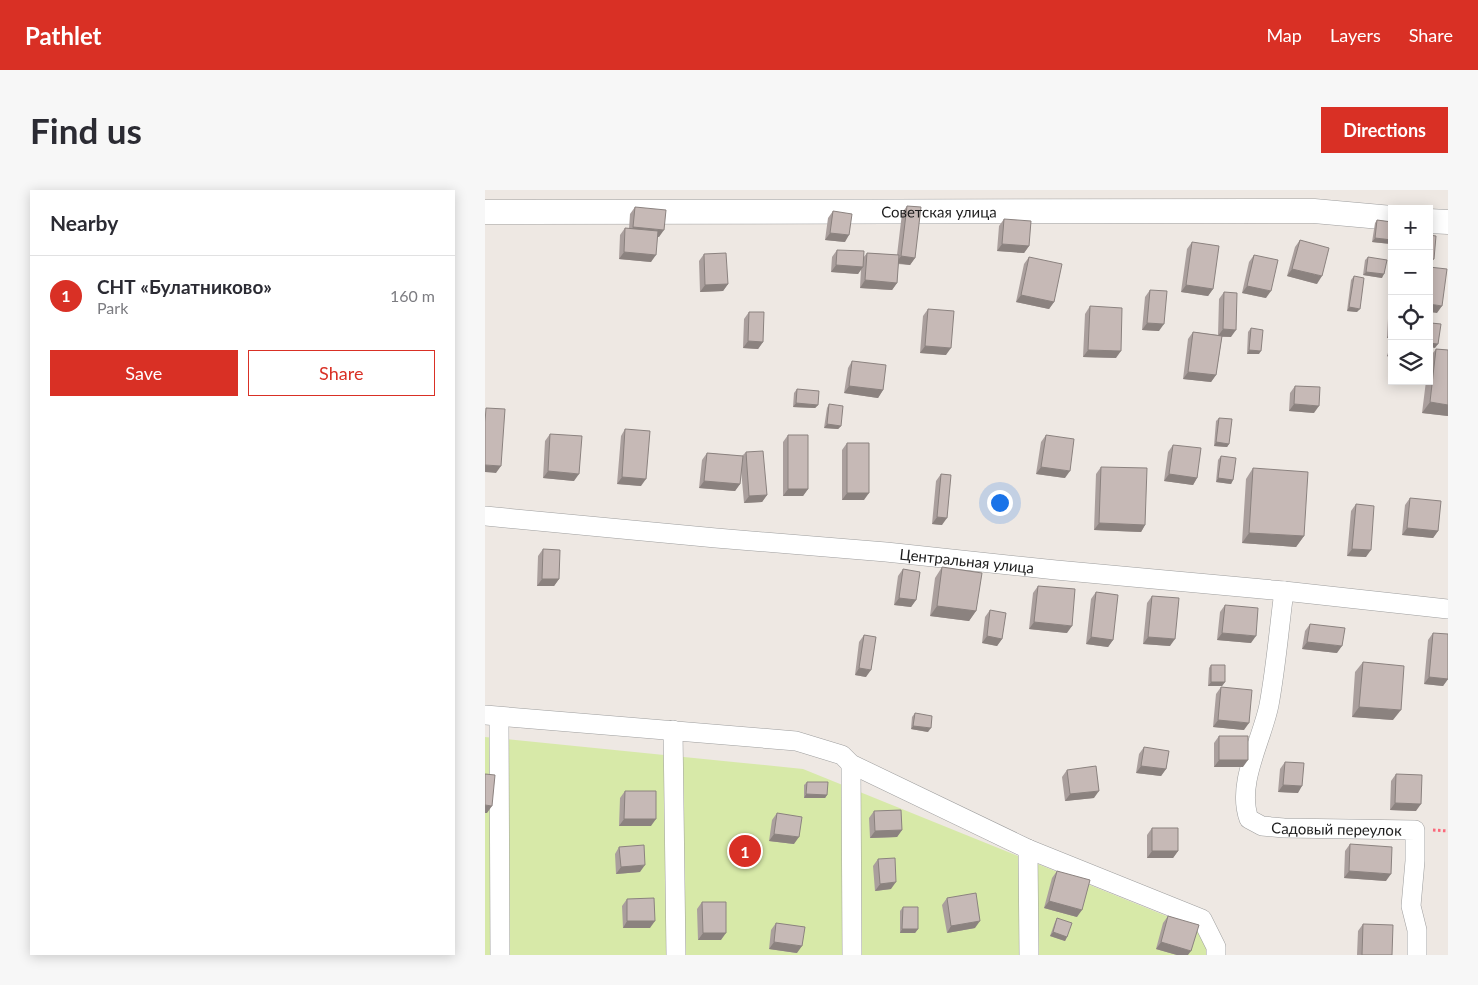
<!DOCTYPE html>
<meta charset="utf-8">
<style>
body{margin:0;font-family:Lato,sans-serif;background:#f7f7f7;color:#2b2b33}
.controls{position:absolute;right:15px;top:15px;display:grid;overflow:hidden;border-radius:0px;box-shadow:0 2px 12px #0003}
.controls button{width:45px;height:45px;display:grid;place-items:center;padding:0;border:0;border-bottom:1px solid #e1e1e2;background:#fff;color:#2b2b33;font:25px sans-serif}
.you{position:absolute;left:514px;top:312px;width:18px;height:18px;margin:-12px;border:4px solid #fff;border-radius:50%;background:#1a73e8;box-shadow:0 0 0 8px #1a73e833}
.badge{display:grid;place-items:center;width:32px;height:32px;border-radius:50%;background:#d93025;color:#fff;font-size:16px;font-weight:700}
.pin{position:absolute;translate:-50% -50%;border:2px solid #fff;box-shadow:0 1px 5px #0006}
.list{margin:0;padding:0;list-style:none}
h2{display:flex;justify-content:space-between;align-items:center;height:65px;margin:0;padding:0 20px;font-size:21px}
h2 small{font-size:16px;font-weight:400;color:#7c7c81}
.list li{display:grid;grid-template-columns:32px 1fr auto;gap:15px;align-items:center;box-sizing:border-box;height:80px;padding:0 20px;border-top:1px solid #e1e1e2}
.list b{display:block;font-size:19px;white-space:nowrap}
.list p{margin:0;font-size:16px;white-space:nowrap;color:#7c7c81}
.list em{font-size:16px;font-style:normal;color:#7c7c81}
.actions{display:flex;gap:10px;padding:15px 20px}
.actions a{flex:1;padding:11px 0;border:1px solid #d93025;border-radius:0px;text-align:center;font-size:18px;color:#d93025}
.actions .main{background:#d93025;color:#fff}
.icon{flex:none;width:28px;height:28px;fill:none;stroke:currentColor;stroke-width:2;stroke-linecap:round;stroke-linejoin:round}
.map{position:relative;flex:none;width:963px;height:765px;overflow:hidden;border-radius:0px}
header{display:flex;align-items:center;gap:30px;box-sizing:border-box;height:70px;padding:0 25px;background:#d93025;color:#fff}
header strong{font-size:24px}
nav{display:flex;gap:28px;margin-inline-start:auto;font-size:18px}
.intro{display:flex;align-items:center;justify-content:space-between;box-sizing:border-box;height:120px;padding:0 30px}
h1{margin:0;font-size:35px}
.button{padding:12px 22px;border-radius:0px;background:#d93025;color:#fff;font-size:18px;font-weight:700}
main{display:flex;gap:30px;padding:0 30px}
aside{flex:1;background:#fff;border-radius:0px;box-shadow:0 2px 12px #0003}
.map>svg:first-child{display:block}
.grass{fill:#d7e9a8}
.lines{fill:none;stroke-linecap:round;stroke-linejoin:round}
.minor-casing{stroke:#9e9e9e;stroke-width:20}
.tertiary-casing{stroke:#9e9e9e;stroke-width:25}
.path{stroke:#fb687a;stroke-width:3;stroke-dasharray:2.5 2.5;stroke-linecap:butt}
.minor{stroke:#fff;stroke-width:19}
.tertiary{stroke:#fff;stroke-width:24}
.wall{fill:#aa9f9d}
.shaded-wall{fill:#8b827f}
.building{fill:#c6b9b6;stroke:#8b827f}
.labels{text-anchor:middle;dominant-baseline:central;stroke-width:5;stroke-linejoin:round;paint-order:stroke}
.street-label{font-size:15px;fill:#1d1d1d;stroke:#fff}
</style>
<header>
<strong>Pathlet</strong>
<nav><a>Map</a><a>Layers</a><a>Share</a></nav>
</header>
<div class="intro"><h1>Find us</h1><a class="button">Directions</a></div>
<main>
<aside>
<h2>Nearby<small></small></h2>
<ul class="list">
<li><span class="badge">1</span><div><b>СНТ «Булатниково»</b><p>Park</p></div><em>160 m</em></li>
</ul>
<div class="actions"><a class="main">Save</a><a>Share</a></div>
</aside>
<div class="map">
<svg width="963" height="765" viewBox="0 0 963 765">
<rect width="100%" height="100%" fill="#eee8e3"/>
<path class="grass" d="M0,547L318,579L721,742L727,765H0Z"/>
<g class="lines">
<defs>
<g id="minor">
<path id="s1" d="M0,326L231,348L401,362L571,380L799,401L963,419"/>
<path id="s2" d="M799,401C794,439 791,477 784,515C777,550 751,594 764,629L777,636L799,638L930,640V671L926,716L932,740V765"/>
<path d="M0,525L311,551L357,565L366,574L543,659L717,729L731,757V765"/>
<path d="M14,527L15,765"/>
<path d="M188,540L191,765"/>
<path d="M366,574L367,765"/>
<path d="M543,659L544,765"/>
</g>
<g id="tertiary">
<path id="s3" d="M0,22L829,21L907,28"/>
<path d="M944,31L963,32"/>
</g>
</defs>
<use href="#minor" class="minor-casing"/>
<use href="#tertiary" class="tertiary-casing"/>
<path class="path" d="M948,640L963,641"/>
<use href="#minor" class="minor"/>
<use href="#tertiary" class="tertiary"/>
</g>
<path class="wall" d="M422,16L430,68L425,75L413,74L412,93L407,100L375,98L376,79L373,84L346,82L347,67L352,60L378,68L382,63L412,65L417,23Z
M150,17L174,47H172L166,72L134,69L135,45L140,38L144,39L145,24Z
M348,21L360,52L340,50L343,28Z
M519,29L544,56L539,63L512,61L514,36Z
M892,30L907,32V53L906,54L887,52L890,33Z
M815,50L832,94L802,86L810,57Z
M707,52L728,99L723,106L696,102L702,59Z
M219,64L243,94L238,101L215,102L214,71Z
M769,65L781,108L757,103L764,72Z
M544,67L569,112L564,119L531,112L539,74Z
M883,67L897,88L878,85L880,70Z
M869,86L872,122L862,121L866,90Z
M665,100L674,141L657,140L660,107Z
M739,102L746,147H737L731,185L726,192L698,189L703,149L708,142L733,145L734,109Z
M605,116L631,168L598,167L600,124Z
M443,119L461,165L435,163L438,126Z
M264,122L278,152L273,159L258,158L259,129Z
M905,125H907V148H902L903,129Z
M766,138L774,164H762L763,142Z
M907,150V168L902,166Z
M951,159L963,160V226L937,223L941,191H944V168Z
M367,171L398,200L393,208L359,203L363,178Z
M810,196L829,223L804,221L805,203Z
M312,199L333,215L330,218L308,217L309,203Z
M344,214L356,236L353,239L339,238L342,218Z
M734,228L744,254L742,257L729,256L731,231Z
M140,239L156,296L132,294L136,246Z
M65,244L89,291L58,288L60,251Z
M303,245L323,299L318,306H298V252Z
M561,245L580,288L551,284L556,252Z
M362,253L379,310H357V260Z
M688,255L712,288L708,295L679,291L683,262Z
M261,262L282,305L277,312L259,313L256,279L255,294L250,301L214,298L217,270L222,263L257,266Z
M736,266L748,290L746,294L731,292L733,270Z
M616,277L660,335L656,342L609,340L611,284Z
M768,278L819,346L811,357L757,353L761,289Z
M456,284L457,335L447,334L451,291Z
M925,308L953,341L948,348L917,345L920,315Z
M871,314L881,367L862,366L866,321Z
M58,359L74,389L69,396H52L53,366Z
M457,377L491,421L484,431L445,426L450,388Z
M418,379L431,410L426,417L409,415L413,386Z
M553,396L582,443L544,439L548,403Z
M611,402L628,450L623,457L601,454L606,409Z
M667,406L685,456L658,454L662,413Z
M740,415L766,453L732,450L735,422Z
M505,420L517,449L512,456L497,453L500,427Z
M825,434L852,463L817,459L820,441Z
M948,443L963,489L958,496L939,494L943,450Z
M379,445L381,487L370,485L374,452Z
M878,472L908,530L867,527L870,482Z
M726,475L740,492L737,496H723L724,478Z
M736,497L759,540L728,537L731,504Z
M430,523L443,542L426,539L427,527Z
M734,546L758,577H729V553Z
M659,557L681,579L676,586L651,583L654,564Z
M800,572L813,603L793,602L795,579Z
M582,580L609,608L580,611L577,587Z
M911,584L931,621L905,620L906,591Z
M322,592L342,605L340,608H319V595Z
M140,601L166,636H134L135,608Z
M389,621L417,640L412,647L385,648L384,628Z
M292,623L309,654L284,651L287,630Z
M667,638L693,661L688,668H662V645Z
M865,654L901,691L859,688L860,661Z
M134,657L155,682L131,684L130,664Z
M393,669L406,699L390,701L388,676Z
M572,681L592,727L559,718L567,688Z
M462,708L490,738L462,743L457,715Z
M142,709L165,738H138L137,716Z
M217,712L236,750H213L212,719Z
M418,717L433,739L430,743H415V721Z
M683,726L703,765H692L671,759L678,733Z
M572,728L582,747L580,751L565,746L570,732Z
M291,733L312,763L284,759L286,740Z
M878,734L907,765H872L873,741Z"/>
<path class="shaded-wall" d="M148,37L179,40L174,47L143,44Z
M345,43L364,45L360,52L340,50Z
M890,48L907,50V53L906,54L887,52Z
M517,54L544,56L539,63L512,61Z
M139,62L171,65L166,72L134,69Z
M416,66L430,68L425,75L411,73Z
M944,69H949L944,75Z
M351,75L378,77L373,84L346,82Z
M807,79L837,86L832,94L802,86Z
M881,82L899,84L897,88L878,85Z
M380,90L412,93L407,100L375,98Z
M243,94L238,101L215,102L220,95Z
M701,95L728,99L723,106L696,102Z
M762,96L786,101L781,108L757,103Z
M536,105L569,112L564,119L531,112Z
M944,114L957,116L952,123L944,122Z
M864,117L875,119L872,122L862,121Z
M662,133L679,134L674,141L657,140Z
M738,139L751,140L746,147L733,146Z
M904,144H907V148H902Z
M263,151L278,152L273,159L258,158Z
M944,153L953,154L950,158L944,157Z
M440,156L466,158L461,165L435,163Z
M603,160L636,161L631,168L598,167Z
M764,160L776,161L774,164H762Z
M905,163H907V168L902,166Z
M703,182L731,185L726,192L698,189Z
M364,196L398,200L393,208L359,203Z
M945,212L963,215V226L937,223Z
M311,213L333,215L330,218L308,217Z
M809,214L834,216L829,223L804,221Z
M342,234L356,236L353,239L339,238Z
M731,252L744,254L742,257L729,256Z
M0,275L16,276L11,283L0,282Z
M556,277L585,281L580,288L551,284Z
M63,281L94,284L89,291L58,288Z
M684,284L712,288L708,295L679,291Z
M137,287L161,289L156,296L132,294Z
M733,288L748,290L746,294L731,292Z
M219,291L255,294L250,301L214,298Z
M303,299H323L318,306H298Z
M362,303H384L379,310H357Z
M282,305L277,312L259,313L264,306Z
M452,327L462,328L457,335L447,334Z
M614,333L660,335L656,342L609,340Z
M922,338L953,341L948,348L917,345Z
M764,343L819,346L811,357L757,353Z
M867,359L886,360L881,367L862,366Z
M57,389H74L69,396H52Z
M414,408L431,410L426,417L409,415Z
M452,416L491,421L484,431L445,426Z
M549,432L587,436L582,443L544,439Z
M737,443L771,446L766,453L732,450Z
M502,446L517,449L512,456L497,453Z
M606,447L628,450L623,457L601,454Z
M663,447L690,449L685,456L658,454Z
M822,452L857,456L852,463L817,459Z
M374,478L386,480L381,487L370,485Z
M944,487L963,489L958,496L939,494Z
M726,492H740L737,496H723Z
M874,517L916,520L908,530L867,527Z
M733,530L764,533L759,540L728,537Z
M428,536L446,538L443,542L426,539Z
M734,570H763L758,577H729Z
M656,576L681,579L676,586L651,583Z
M798,595L817,596L813,603L793,602Z
M614,601L609,608L580,611L585,604Z
M321,604L342,605L340,608H319Z
M910,613L936,614L931,621L905,620Z
M0,615L7,616L2,623H0Z
M139,629H171L166,636H134Z
M417,640L412,647L385,648L390,641Z
M289,644L314,647L309,654L284,651Z
M667,661H693L688,668H662Z
M160,675L155,682L131,684L136,677Z
M864,681L906,684L901,691L859,688Z
M411,692L406,699L390,701L395,694Z
M564,711L597,720L592,727L559,718Z
M142,731H170L165,738H138Z
M495,731L490,738L462,743L466,736Z
M417,739H433L430,743H415Z
M568,742L582,747L580,751L565,746Z
M218,743H241L236,750H213Z
M289,752L317,756L312,763L284,759Z
M676,752L706,761L703,765H692L671,759Z"/>
<path class="building" d="M422,16L436,17L430,68L416,66Z
M150,17L181,20L179,40L148,37Z
M348,21L367,24L364,45L345,43Z
M519,29L546,31L544,56L517,54Z
M892,30L907,32V50L890,48Z
M140,38L173,41L171,65L139,62Z
M944,45L951,46L949,69H944Z
M815,50L844,58L837,86L807,79Z
M707,52L734,56L728,99L701,95Z
M352,60L379,61L378,77L351,75Z
M241,63L243,94L220,95L219,64Z
M382,63L414,65L412,93L380,90Z
M769,65L793,70L786,101L762,96Z
M544,67L577,74L569,112L536,105Z
M883,67L902,70L899,84L881,82Z
M944,77L962,79L957,116L944,114Z
M869,86L879,88L875,119L864,117Z
M665,100L682,101L679,134L662,133Z
M739,102L752,103L751,140L738,139Z
M605,116L637,118L636,161L603,160Z
M443,119L469,121L466,158L440,156Z
M264,122H279L278,152L263,151Z
M905,125H907V144H904Z
M946,133L956,134L953,154L944,153V143Z
M766,138L778,140L776,161L764,160Z
M708,142L737,146L731,185L703,182Z
M907,155V163H905Z
M951,159L963,160V215L945,212Z
M367,171L401,175L398,200L364,196Z
M810,196L835,197L834,216L809,214Z
M312,199L334,201L333,215L311,213Z
M344,214L358,216L356,236L342,234Z
M1,218L20,219L16,276L0,275V232Z
M734,228L747,229L744,254L731,252Z
M140,239L165,241L161,289L137,287Z
M65,244L97,246L94,284L63,281Z
M303,245H323V299H303Z
M561,245L589,249L585,281L556,277Z
M362,253H384V303H362Z
M688,255L716,258L712,288L684,284Z
M278,261L282,305L264,306L261,262Z
M222,263L258,266L255,294L219,291Z
M736,266L751,268L748,290L733,288Z
M616,277L662,278L660,335L614,333Z
M768,278L823,282L819,346L764,343Z
M456,284L466,285L462,328L452,327Z
M925,308L956,311L953,341L922,338Z
M871,314L889,316L886,360L867,359Z
M58,359L75,360L74,389H57Z
M457,377L497,383L491,421L452,416Z
M418,379L435,382L431,410L414,408Z
M553,396L590,399L587,436L549,432Z
M611,402L633,405L628,450L606,447Z
M667,406L694,408L690,449L663,447Z
M740,415L773,418L771,446L737,443Z
M505,420L521,423L517,449L502,446Z
M825,434L860,438L857,456L822,452Z
M948,443L963,444V489L944,487Z
M379,445L391,447L386,480L374,478Z
M878,472L919,476L916,520L874,517Z
M726,475H740V492H726Z
M736,497L767,500L764,533L733,530Z
M430,523L447,526L446,538L428,536Z
M734,546H763V570H734Z
M659,557L684,561L681,579L656,576Z
M800,572L819,573L817,596L798,595Z
M611,576L614,601L585,604L582,580Z
M0,584L10,585L7,616L0,615Z
M911,584L937,585L936,614L910,613Z
M322,592H343L342,605L321,604Z
M140,601H171V629H139Z
M416,620L417,640L390,641L389,621Z
M292,623L317,627L314,647L289,644Z
M667,638H693V661H667Z
M865,654L907,657L906,684L864,681Z
M159,655L160,675L136,677L134,657Z
M410,668L411,692L395,694L393,669Z
M572,681L605,690L597,720L564,711Z
M491,703L495,731L466,736L462,708Z
M169,708L170,731H142V709Z
M217,712H241V743H218Z
M418,717H433V739H417Z
M683,726L714,735L706,761L676,752Z
M572,728L587,733L582,747L568,742Z
M291,733L320,737L317,756L289,752Z
M878,734L908,735L907,765H877Z"/>
<g class="labels">
<g class="street-label">
<text stroke="none"><textPath href="#s3" startOffset="454">Советская улица</textPath></text>
<text stroke="none"><textPath href="#s1" startOffset="484">Центральная улица</textPath></text>
<text stroke="none"><textPath href="#s2" startOffset="322">Садовый переулок</textPath></text>
</g>
</g>
</svg>
<div class="controls">
<button>+</button>
<button>−</button>
<button><svg class="icon" aria-label="locate" viewBox="0 0 24 24"><circle cx="12" cy="12" r="6"/><path d="M12 2v4M12 18v4M2 12h4M18 12h4"/></svg></button>
<button><svg class="icon" aria-label="layers" viewBox="0 0 24 24"><path d="M12 4l9 5-9 5-9-5zM3 14l9 5 9-5"/></svg></button>
</div>
<div class="you"></div>
<div class="pin badge" style="left:260px;top:661px">1</div>
</div>
</main>
